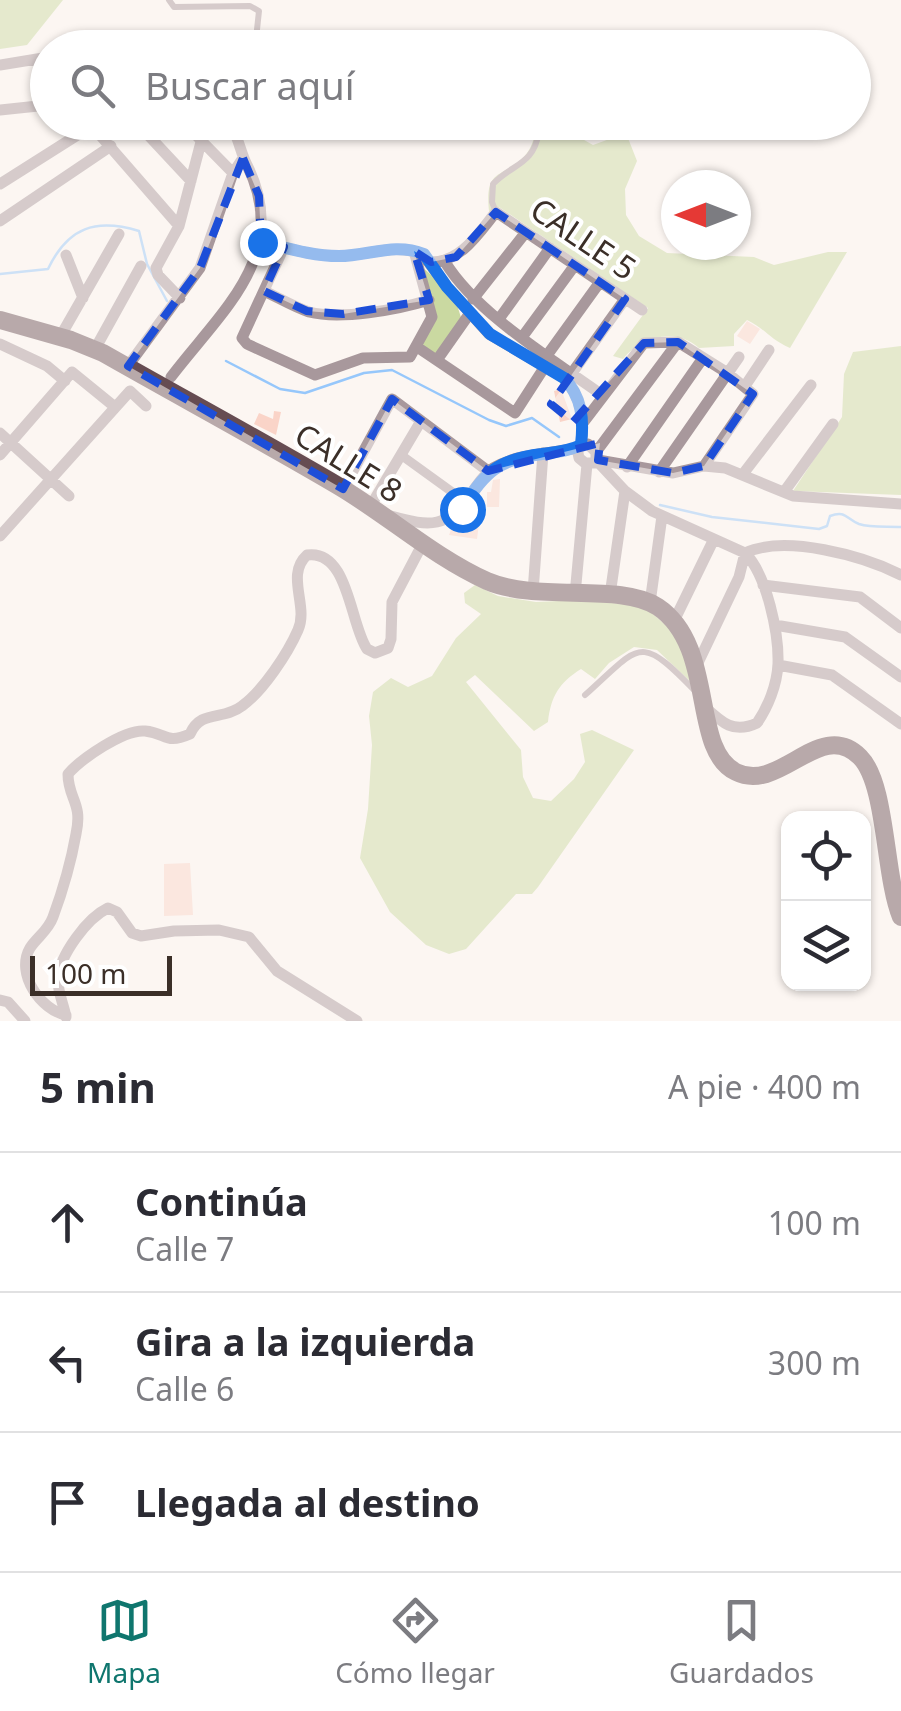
<!DOCTYPE html>
<html lang="es">
<meta charset="utf-8">
<style>
body{margin:0;font-family:"Noto Sans",sans-serif;background:#f2f2f3;color:#2b2b33}
.controls{position:absolute;right:30px;bottom:30px;display:grid;overflow:hidden;border-radius:20px;box-shadow:0 2px 8px #0004}
.controls button{width:90px;height:90px;display:grid;place-items:center;padding:0;border:0;border-bottom:2px solid #e1e1e2;background:#fff;color:#2b2b33;font:50px sans-serif}
.compass{position:absolute;left:661px;top:170px;width:90px;height:90px;border-radius:50%;background:#fff;box-shadow:0 2px 8px #0004;rotate:270deg}
.scale{position:absolute;left:30px;bottom:25px;width:142px;box-sizing:border-box;padding-left:10px;border:5px solid #3b2f28;border-top:0;font-size:28px;line-height:35px;white-space:nowrap;color:#3b2f28;-webkit-text-stroke:8px #fff;paint-order:stroke}
.stop{position:absolute;width:30px;height:30px;margin:-22px;border:8px solid #1a73e8;border-radius:50%;background:#fff}
.stop.end{background:#1a73e8;border-color:#fff;box-shadow:0 2px 10px #0008}
.list{margin:0;padding:0;list-style:none}
h2{display:flex;justify-content:space-between;align-items:center;height:130px;margin:0;padding:0 40px;font-size:42px}
h2 small{font-size:32px;font-weight:400;color:#7c7c81}
.list li{display:grid;grid-template-columns:65px 1fr auto;gap:30px;align-items:center;box-sizing:border-box;height:140px;padding:0 40px;border-top:2px solid #e1e1e2}
.list b{display:block;font-size:38px;white-space:nowrap}
.list p{margin:0;font-size:32px;white-space:nowrap;color:#7c7c81}
.list em{font-size:32px;font-style:normal;color:#7c7c81}
.icon{flex:none;width:55px;height:55px;fill:none;stroke:currentColor;stroke-width:2;stroke-linecap:round;stroke-linejoin:round}
.map{position:relative;flex:none;width:901px;height:1021px;overflow:hidden}
.search{position:absolute;background:#fff;box-shadow:0 2px 8px #0004;left:30px;right:30px;top:30px;height:110px;display:flex;align-items:center;gap:25px;box-sizing:border-box;padding:0 35px;border-radius:55px;color:#7c7c81;font-size:38px}
.sheet{height:550px;background:#fff}
nav{display:flex;justify-content:space-around;align-items:center;box-sizing:border-box;height:140px;border-top:2px solid #e1e1e2;background:#fff;font-size:28px;color:#7c7c81}
nav a{display:grid;justify-items:center;gap:5px}
nav .on{color:#0f766e}
.map>svg:first-child{display:block}
.green{fill:#cad9a1}
.lines{fill:none;stroke-linecap:round;stroke-linejoin:round}
.stream{stroke:#96c7fb;stroke-width:2.5}
.building{fill:#fad4c8}
.service{stroke:#a8989c;stroke-width:6}
.pedestrian{stroke:#a8989c;stroke-width:9}
.minor{stroke:#a8989c;stroke-width:11}
.primary{stroke:#664c52;stroke-width:18}
.route{stroke:#1a73e8;stroke-width:12}
.marked{fill:none;stroke:#1d4ed8;stroke-width:8;stroke-dasharray:20 12;stroke-linejoin:round}
.labels{text-anchor:middle;dominant-baseline:central;stroke-width:8;stroke-linejoin:round;paint-order:stroke}
.street-label{font-size:32px;fill:#3b2f28;stroke:#fff}
</style>
<div class="map">
<svg width="901" height="1021" viewBox="0 0 901 1021">
<rect width="100%" height="100%" fill="#fcf6f2"/>
<path class="green" d="M0,0H63L27,45L0,49Z
M541,123H554L593,145L626,133L637,161L625,189L626,215L639,236L667,253L754,257L774,265L828,252H847L790,348C769,339 766,329 747,320L734,334V346L699,348C676,327 641,336 623,359L613,356L648,308L499,207L489,211C484,164 506,180 527,153C534,144 534,132 541,123Z
M421,266L454,295L463,324L434,364L418,351L433,324Z
M901,346V495L793,491L842,417L844,374L853,352Z
M475,585L498,596L536,602L581,600L644,606L679,637L696,687L657,650L634,647L609,663L595,679L581,669C559,683 551,696 548,722L534,731L475,675L466,682L521,750L523,777L533,798L551,801L574,779L585,762L580,734L592,730L634,750L538,887L532,894H516L466,949L449,954L426,945L390,912L360,858L368,809L372,745L369,716L373,692L391,678L408,687L432,676L456,638L481,614L465,603L464,593Z"/>
<g class="lines">
<path class="stream" d="M0,274L48,269C68,227 96,218 139,231L147,264L167,301
M226,361L280,389L305,393L364,373L392,370L489,420L506,426L532,418L559,437
M660,505L712,517L819,529L827,526L830,516C846,510 846,519 859,524C871,528 888,526 901,527"/>
</g>
<path class="building" d="M747,321L760,329L750,344L737,336Z
M561,389L572,419L560,422L554,391Z
M274,411L281,412L276,435L254,424L259,413L273,419Z
M500,479L499,507H487V492H491L493,480Z
M467,514L480,516L477,539L449,535L453,525L463,527Z
M190,863L193,915L164,916V864Z"/>
<g class="lines">
<path class="service" d="M169,0L174,7L250,6L259,11L255,48
M496,212L492,202L493,184C513,163 533,166 539,132L535,122
M585,695C641,645 638,632 696,692"/>
<path class="pedestrian" d="M401,455L466,502"/>
<path class="minor" d="M0,65L43,58
M0,110L38,106L41,100L40,59
M136,122L191,181
M183,122L233,173
M92,126L179,226
M0,184L98,122
M0,221L111,146
M261,242C287,248 312,256 339,256C369,256 394,242 423,255L447,287L489,334L564,378C582,398 584,419 581,445
M284,247L242,338L247,344L315,375L363,358L410,357L432,317L414,251
M66,255L83,298
M431,262C461,262 478,234 496,212L642,310
M445,262C477,314 552,359 602,395
M264,291C279,298 294,307 309,312C340,320 397,310 429,300
M180,298L158,275L156,268L179,226L201,142
M473,299L526,232
M499,319L550,248
M523,336L575,265
M60,337L119,234
M0,344L47,366L65,381
M417,347L515,413L544,368
M95,349L141,266
M548,354L600,282
M437,360L470,313
M128,366L200,268L233,173L243,158
M572,373L625,299
M171,377C221,311 292,255 247,165C239,150 239,134 227,122
M745,386L769,350
M583,423L644,343L678,342L726,372L753,394L704,466
M0,433L69,496
M596,452L588,444L577,448L579,458L585,463H596V452L678,342
M0,455L72,372L115,407
M598,460L673,473L704,466L725,468L793,496L901,504
M597,461L625,491L652,511L745,553C767,575 779,634 778,664C777,685 768,707 757,723C734,734 722,723 705,707
M627,467L703,358
M659,472L739,357
M743,474L811,385
M343,489L392,399L488,471
M784,492L833,424
M374,509L370,507L421,421
M391,516C431,527 447,529 472,492C478,484 484,474 493,468C519,453 549,454 577,448
M0,536L130,391L146,406
M745,553C785,534 864,556 901,575
M763,585L860,597L901,628
M533,592L543,453
M575,595L587,464
M610,595L625,491
M650,603L662,516
M674,621L713,541
M775,625L845,637L901,677
M697,665L739,577L745,553
M778,665L832,675L901,724
M0,1000L8,1002L25,1021
M66,1015C41,1010 15,974 30,948C37,937 48,931 53,917C63,890 71,862 76,834C83,802 68,799 68,774C81,759 124,729 145,731C167,733 165,745 190,734C201,709 223,721 242,706C263,691 288,653 298,630C309,606 285,575 307,555C349,549 350,625 367,649L375,653L388,648L391,639L392,602L423,543
M66,1017C64,1005 57,991 58,978C60,955 87,918 108,908L117,912L132,933L141,936L174,931L219,930L249,937L277,971L357,1021"/>
<path class="primary" d="M0,320L71,340L103,353C182,398 262,441 340,487C390,517 434,557 487,581C538,603 620,582 658,607C717,647 690,750 736,772C780,794 820,717 860,757C887,784 884,876 901,917"/>
</g>
<g class="lines">
<path class="route" d="M262,242C287,248 312,256 339,256C369,256 394,242 424,254L447,287L490,334L564,378C582,397 584,419 581,445C569,451 556,452 542,454C499,459 484,472 462,509"/>
</g>
<path d="M0 0H901V1021H0ZM243,158L259,196L261,242L284,247L264,291L307,311L343,314L429,300L414,251L431,262L456,257L496,212L625,299L551,404L573,422L644,343L678,342L753,394L704,466L673,473L598,460L600,443L488,471L392,399L343,489L128,366L200,268Z" fill="#fcf6f2" fill-opacity=".55" fill-rule="evenodd"/>
<path class="marked" d="M243,158L259,196L261,242L284,247L264,291L307,311L343,314L429,300L414,251L431,262L456,257L496,212L625,299L551,404L573,422L644,343L678,342L753,394L704,466L673,473L598,460L600,443L488,471L392,399L343,489L128,366L200,268Z"/>
<g class="labels">
<g class="street-label">
<text transform="translate(584 238) rotate(34)">CALLE 5</text>
<text transform="translate(349 462) rotate(32)">CALLE 8</text>
</g>
</g>
</svg>
<div class="controls">
<button><svg class="icon" aria-label="locate" viewBox="0 0 24 24"><circle cx="12" cy="12" r="6"/><path d="M12 2v4M12 18v4M2 12h4M18 12h4"/></svg></button>
<button><svg class="icon" aria-label="layers" viewBox="0 0 24 24"><path d="M12 4l9 5-9 5-9-5zM3 14l9 5 9-5"/></svg></button>
</div>
<svg class="compass" viewBox="-18 -18 36 36"><path d="M0-13l5 13h-10z" fill="#e53935"/><path d="M0 13l5-13h-10z" fill="#7c7c81"/></svg>
<div class="scale">100 m</div>
<div class="stop" style="left:462px;top:509px"></div>
<div class="stop end" style="left:262px;top:242px"></div>
<div class="search"><svg class="icon" aria-label="search" viewBox="0 0 24 24"><circle cx="10" cy="10" r="6"/><path d="M15 15l6 6"/></svg>Buscar aquí</div>
</div>
<section class="sheet">
<h2>5 min<small>A pie · 400 m</small></h2>
<ul class="list">
<li><svg class="icon" aria-label="ahead" viewBox="0 0 24 24"><path d="M12 20V5M6 11l6-6 6 6"/></svg><div><b>Continúa</b><p>Calle 7</p></div><em>100 m</em></li>
<li><svg class="icon" aria-label="left" viewBox="0 0 24 24"><path d="M17 20v-9H6M10 6l-5 5 5 5"/></svg><div><b>Gira a la izquierda</b><p>Calle 6</p></div><em>300 m</em></li>
<li><svg class="icon" aria-label="arrive" viewBox="0 0 24 24"><path d="M6 21V4h12l-3 4 3 4H6"/></svg><div><b>Llegada al destino</b></div></li>
</ul>
</section>
<nav>
<a class="on"><svg class="icon" aria-label="map" viewBox="0 0 24 24"><path d="M3 6l6-2 6 2 6-2v14l-6 2-6-2-6 2zM9 4v14M15 6v14"/></svg>Mapa</a>
<a><svg class="icon" aria-label="directions" viewBox="0 0 24 24"><path d="M12 3l9 9-9 9-9-9zM9 14v-3h6M13 9l2 2-2 2"/></svg>Cómo llegar</a>
<a><svg class="icon" aria-label="saved" viewBox="0 0 24 24"><path d="M7 4h10v16l-5-4-5 4z"/></svg>Guardados</a>
</nav>
